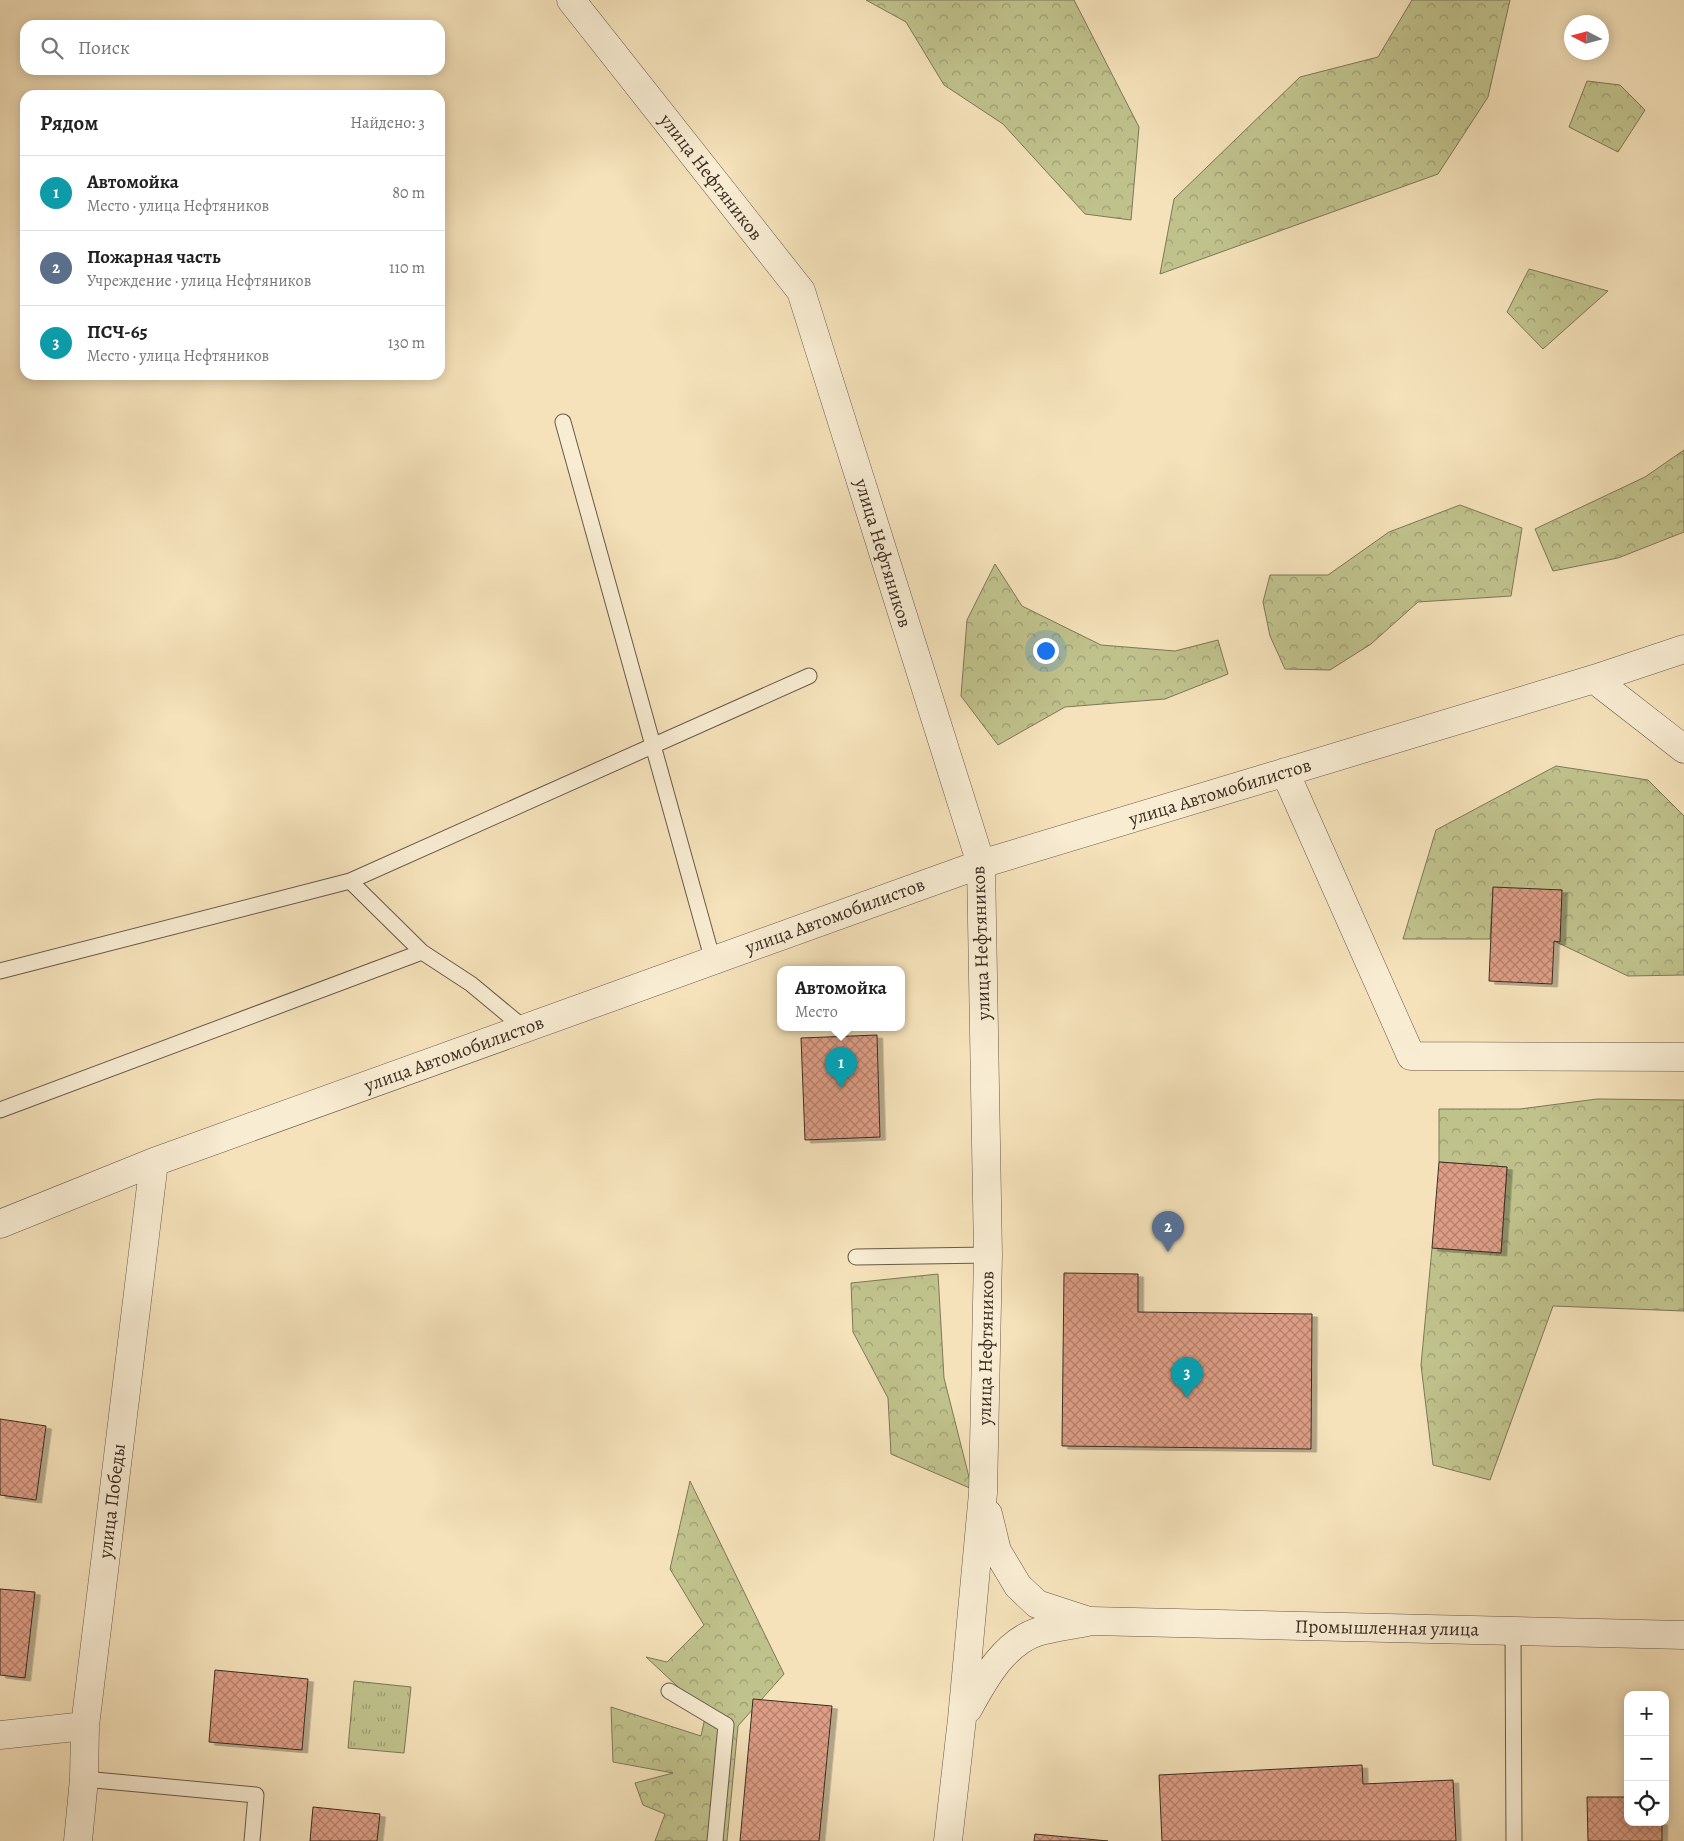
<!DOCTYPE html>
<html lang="ru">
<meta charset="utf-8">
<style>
body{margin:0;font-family:Alegreya,serif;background:#f2f2f2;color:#222}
.controls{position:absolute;right:15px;bottom:15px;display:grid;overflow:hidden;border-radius:10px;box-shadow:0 2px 12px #0003}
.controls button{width:45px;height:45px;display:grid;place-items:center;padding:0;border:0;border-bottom:1px solid #e0e0e0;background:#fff;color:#222;font:25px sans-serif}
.compass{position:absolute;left:1564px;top:15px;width:45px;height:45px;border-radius:50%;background:#fff;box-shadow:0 2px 12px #0003;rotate:276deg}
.you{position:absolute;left:1045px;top:650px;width:18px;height:18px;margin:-12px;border:4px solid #fff;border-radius:50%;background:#1a73e8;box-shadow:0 0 0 8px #1a73e833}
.badge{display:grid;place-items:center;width:32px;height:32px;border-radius:50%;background:#db2777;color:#fff;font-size:16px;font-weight:700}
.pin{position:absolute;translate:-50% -41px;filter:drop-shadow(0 1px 2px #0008)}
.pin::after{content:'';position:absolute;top:26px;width:18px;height:15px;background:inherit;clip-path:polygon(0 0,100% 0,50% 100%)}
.popup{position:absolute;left:777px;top:966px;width:128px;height:65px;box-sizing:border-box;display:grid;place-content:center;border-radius:10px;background:#fff;filter:drop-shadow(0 1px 4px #0005);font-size:16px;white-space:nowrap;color:#767676}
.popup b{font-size:19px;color:#222}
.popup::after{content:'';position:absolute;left:50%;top:100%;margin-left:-10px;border:10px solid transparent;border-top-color:#fff}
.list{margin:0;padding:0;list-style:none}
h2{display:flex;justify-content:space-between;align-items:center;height:65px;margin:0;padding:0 20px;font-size:21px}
h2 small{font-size:16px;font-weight:400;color:#767676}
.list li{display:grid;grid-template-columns:32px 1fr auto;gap:15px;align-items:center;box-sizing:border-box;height:75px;padding:0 20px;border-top:1px solid #e0e0e0}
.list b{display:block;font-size:19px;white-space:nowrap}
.list p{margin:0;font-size:16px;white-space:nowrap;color:#767676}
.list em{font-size:16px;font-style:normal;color:#767676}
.icon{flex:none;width:28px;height:28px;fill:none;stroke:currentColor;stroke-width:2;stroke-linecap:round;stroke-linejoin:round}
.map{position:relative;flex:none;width:1684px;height:1841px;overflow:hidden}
.search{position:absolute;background:#fff;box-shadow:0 2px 12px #0003;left:20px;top:20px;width:425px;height:55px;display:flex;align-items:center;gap:12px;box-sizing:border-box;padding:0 18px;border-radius:15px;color:#767676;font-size:19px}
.panel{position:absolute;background:#fff;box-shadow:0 2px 12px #0003;left:20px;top:90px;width:425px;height:290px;border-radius:15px}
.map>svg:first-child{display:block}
.forest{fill:url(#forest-crowns);stroke:#7d7858}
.park{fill:url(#park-tufts);stroke:#7d7858}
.building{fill:url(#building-cross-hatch);stroke:#3a2d23;filter:url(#shadow)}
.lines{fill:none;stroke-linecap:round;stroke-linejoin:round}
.lane-casing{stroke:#695a49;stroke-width:17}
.street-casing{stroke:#695a49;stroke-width:29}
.lane{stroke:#f8ecd2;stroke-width:15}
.street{stroke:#f8ecd2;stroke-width:28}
.labels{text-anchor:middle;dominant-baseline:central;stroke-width:4.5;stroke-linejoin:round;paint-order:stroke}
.street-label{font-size:19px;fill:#3a2d23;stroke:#f8ecd2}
</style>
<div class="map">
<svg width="1684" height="1841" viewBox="0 0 1684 1841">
<defs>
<pattern id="forest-crowns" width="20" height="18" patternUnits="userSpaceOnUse" patternTransform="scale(1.25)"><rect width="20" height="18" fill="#c0c28c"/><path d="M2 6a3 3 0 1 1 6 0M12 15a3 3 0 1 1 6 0" fill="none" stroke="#9d9e72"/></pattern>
<pattern id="park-tufts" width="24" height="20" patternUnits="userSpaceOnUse" patternTransform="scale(1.25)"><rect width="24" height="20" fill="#c0c28c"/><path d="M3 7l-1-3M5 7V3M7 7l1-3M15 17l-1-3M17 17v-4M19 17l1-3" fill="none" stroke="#9d9e72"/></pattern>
<pattern id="building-cross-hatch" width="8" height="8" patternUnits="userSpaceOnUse" patternTransform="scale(1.25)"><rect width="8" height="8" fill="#de9e86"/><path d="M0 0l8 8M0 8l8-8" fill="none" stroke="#b5816d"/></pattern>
<filter id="shadow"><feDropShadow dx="5.5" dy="3" stdDeviation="0" flood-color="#0004"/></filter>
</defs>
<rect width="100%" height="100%" fill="#f5e2ba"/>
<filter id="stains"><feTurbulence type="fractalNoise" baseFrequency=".004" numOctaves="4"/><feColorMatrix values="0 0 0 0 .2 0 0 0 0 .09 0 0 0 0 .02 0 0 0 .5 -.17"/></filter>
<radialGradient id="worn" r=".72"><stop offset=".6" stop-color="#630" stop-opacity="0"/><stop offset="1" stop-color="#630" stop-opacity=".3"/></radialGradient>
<path class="forest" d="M866,0H1074L1139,127L1131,220L1085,214L1003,124L944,85L906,22Z
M1412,0H1510L1488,97L1438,174L1160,274L1174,199L1300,77L1378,57Z
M1587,81L1620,85L1645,110L1618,152L1569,127Z
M1529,269L1608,291L1543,349L1507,312Z
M1684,450V532L1618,558L1553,571L1535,529L1645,477Z
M1460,505L1522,528L1511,596L1418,602L1371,644L1330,670L1285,669L1270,636L1263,602L1270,575H1328L1389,532Z
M995,564L1022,606L1101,645L1175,651L1218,640L1228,674L1165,699L1065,707L998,745L961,696L967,620Z
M1556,766L1648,780L1684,816V975L1628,976L1554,941L1562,890L1493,888L1490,939H1403L1436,830Z
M1597,1099L1684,1100V1311L1553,1306L1490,1480L1433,1465L1421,1365L1432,1248L1501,1253L1507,1167L1439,1162V1109H1520Z
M938,1274L944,1378L972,1489L891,1454L888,1398L853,1332L851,1283Z
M690,1481L784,1674L738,1726L727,1841H655L665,1814L643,1805L635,1783L673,1773L613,1762L611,1707L701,1736L706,1713L646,1657L667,1662L704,1625L670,1569Z"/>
<path class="park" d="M354,1681L411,1687L404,1753L348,1748Z"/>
<path class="building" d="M1493,887L1562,890L1560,942L1554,941L1552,984L1489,981Z
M877,1035L880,1137L805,1140L801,1038Z
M1439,1162L1507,1167L1501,1253L1432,1248Z
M1064,1273L1138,1274V1312L1312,1314L1311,1449L1062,1446Z
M0,1419L46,1426L36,1500L0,1495Z
M0,1589L35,1592L25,1678L0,1675Z
M215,1670L308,1679L302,1750L209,1742Z
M753,1699L832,1706L819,1841H740Z
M1362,1765L1363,1784L1453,1780L1456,1841H1162L1159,1775Z
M1587,1797H1628V1822H1662V1841H1588Z
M313,1807L380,1814L377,1841H310Z
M1035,1834L1108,1841H1034Z"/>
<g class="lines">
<defs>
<path id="lane" d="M563,422L713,961
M350,881L422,952L471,984L524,1028
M0,971L350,881L809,676
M0,1110L422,952
M856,1257L988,1255
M1513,1631L1514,1841
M669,1691L726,1725L715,1841
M84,1779L256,1795L252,1841"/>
<path id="street" d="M571,0L801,291L981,864L988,1255L983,1493L962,1719L948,1841
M1594,679L1684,749
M1285,772L1411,1056L1684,1057
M0,1224L154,1162L981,864L1594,679L1684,649
M988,1514L997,1551L1018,1586L1037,1604L1089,1621
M968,1709C984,1680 1003,1644 1037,1632C1054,1627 1073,1625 1091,1621L1684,1635
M0,1735L85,1726
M78,1841L84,1779L85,1726L154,1162"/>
</defs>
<use href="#lane" class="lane-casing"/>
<use href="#street" class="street-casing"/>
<use href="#lane" class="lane"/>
<use href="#street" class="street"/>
</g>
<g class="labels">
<g class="street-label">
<text transform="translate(711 177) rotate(52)">улица Нефтяников</text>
<text transform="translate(883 553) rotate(73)">улица Нефтяников</text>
<text transform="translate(1220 792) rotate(-17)">улица Автомобилистов</text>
<text transform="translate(835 916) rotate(-20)">улица Автомобилистов</text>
<text transform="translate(981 943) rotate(-92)">улица Нефтяников</text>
<text transform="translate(454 1054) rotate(-20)">улица Автомобилистов</text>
<text transform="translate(986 1348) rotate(-89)">улица Нефтяников</text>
<text transform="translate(112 1501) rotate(-83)">улица Победы</text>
<text transform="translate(1387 1628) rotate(1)">Промышленная улица</text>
</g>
</g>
<rect width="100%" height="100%" filter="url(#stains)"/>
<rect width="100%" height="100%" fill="url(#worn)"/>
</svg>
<div class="controls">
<button>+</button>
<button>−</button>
<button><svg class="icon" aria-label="locate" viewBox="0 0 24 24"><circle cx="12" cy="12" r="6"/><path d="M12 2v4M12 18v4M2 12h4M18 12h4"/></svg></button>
</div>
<svg class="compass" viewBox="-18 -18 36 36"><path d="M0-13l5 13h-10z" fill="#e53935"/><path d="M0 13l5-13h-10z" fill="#767676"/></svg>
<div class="you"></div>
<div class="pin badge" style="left:841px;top:1088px;background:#0f9aa8">1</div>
<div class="popup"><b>Автомойка</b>Место</div>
<div class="pin badge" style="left:1168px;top:1252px;background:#5c6f8a">2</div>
<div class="pin badge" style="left:1187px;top:1398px;background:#0f9aa8">3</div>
<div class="search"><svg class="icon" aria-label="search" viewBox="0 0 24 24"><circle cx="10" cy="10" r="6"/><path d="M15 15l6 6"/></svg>Поиск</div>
<section class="panel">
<h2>Рядом<small>Найдено: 3</small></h2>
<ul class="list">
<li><span class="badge" style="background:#0f9aa8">1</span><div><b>Автомойка</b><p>Место · улица Нефтяников</p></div><em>80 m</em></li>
<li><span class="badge" style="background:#5c6f8a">2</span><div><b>Пожарная часть</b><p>Учреждение · улица Нефтяников</p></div><em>110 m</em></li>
<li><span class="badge" style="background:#0f9aa8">3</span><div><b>ПСЧ-65</b><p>Место · улица Нефтяников</p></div><em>130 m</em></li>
</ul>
</section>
</div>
